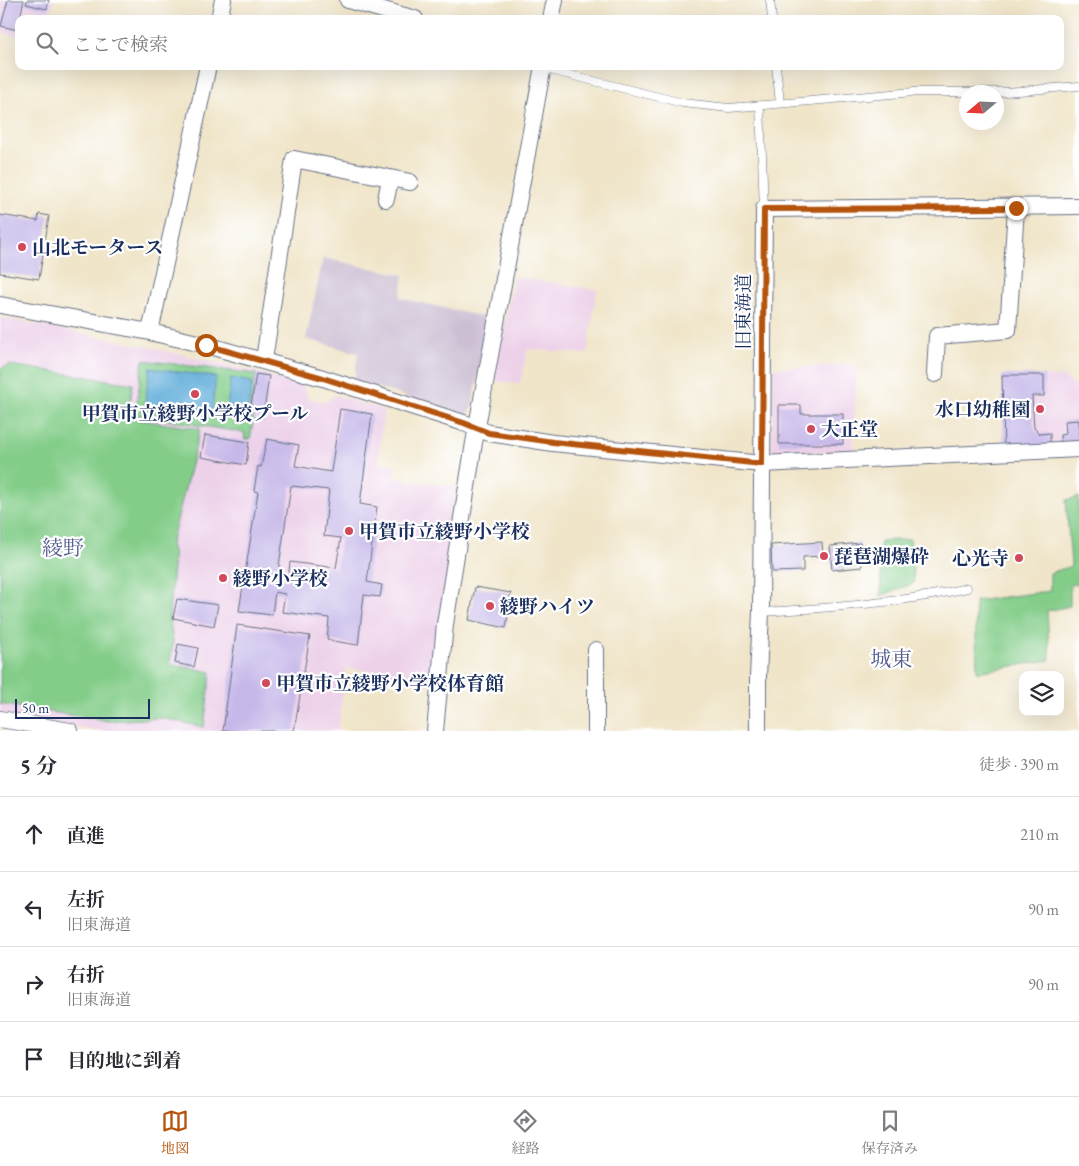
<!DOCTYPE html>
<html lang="ja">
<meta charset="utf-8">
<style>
body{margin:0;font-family:"EB Garamond","Noto Serif JP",serif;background:#f7f7f7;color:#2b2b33}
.controls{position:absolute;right:15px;bottom:15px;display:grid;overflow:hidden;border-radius:10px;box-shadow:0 5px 20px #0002}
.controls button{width:45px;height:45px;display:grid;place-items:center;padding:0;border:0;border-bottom:1px solid #e1e1e2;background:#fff;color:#2b2b33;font:25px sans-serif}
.compass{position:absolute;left:959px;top:85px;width:45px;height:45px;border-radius:50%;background:#fff;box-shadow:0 5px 20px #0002;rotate:251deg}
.scale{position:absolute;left:15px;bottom:12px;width:135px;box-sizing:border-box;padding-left:5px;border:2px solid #1b2f5e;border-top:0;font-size:14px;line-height:18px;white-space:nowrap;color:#1b2f5e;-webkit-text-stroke:4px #fff;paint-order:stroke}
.stop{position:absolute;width:15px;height:15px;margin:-11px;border:4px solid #b45309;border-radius:50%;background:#fff}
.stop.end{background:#b45309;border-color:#fff;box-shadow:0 1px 5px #0008}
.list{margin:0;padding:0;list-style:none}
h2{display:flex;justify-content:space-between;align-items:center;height:65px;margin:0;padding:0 20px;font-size:21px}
h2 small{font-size:16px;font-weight:400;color:#7c7c81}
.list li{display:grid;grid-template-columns:32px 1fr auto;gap:15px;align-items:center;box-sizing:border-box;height:75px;padding:0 20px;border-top:1px solid #e1e1e2}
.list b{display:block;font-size:19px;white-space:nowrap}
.list p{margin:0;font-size:16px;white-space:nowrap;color:#7c7c81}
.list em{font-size:16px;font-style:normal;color:#7c7c81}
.icon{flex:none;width:28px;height:28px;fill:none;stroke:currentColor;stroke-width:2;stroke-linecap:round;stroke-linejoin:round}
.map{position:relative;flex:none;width:1079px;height:731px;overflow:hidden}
.search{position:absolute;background:#fff;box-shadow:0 5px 20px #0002;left:15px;right:15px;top:15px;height:55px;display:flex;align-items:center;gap:12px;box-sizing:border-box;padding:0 18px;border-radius:10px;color:#7c7c81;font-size:19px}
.sheet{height:365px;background:#fff}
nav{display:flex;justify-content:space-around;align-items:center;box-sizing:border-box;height:70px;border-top:1px solid #e1e1e2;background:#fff;font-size:14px;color:#7c7c81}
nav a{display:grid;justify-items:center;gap:2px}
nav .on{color:#b45309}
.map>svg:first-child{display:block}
.built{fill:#edd1e9}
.industrial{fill:#ccbfd4}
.green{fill:#83cd89;stroke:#4f7e74}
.water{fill:#61adda;stroke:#3e6e9c}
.building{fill:#c6b8e9;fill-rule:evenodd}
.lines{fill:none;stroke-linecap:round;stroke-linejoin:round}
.service-casing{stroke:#666f83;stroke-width:9}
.minor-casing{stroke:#666f83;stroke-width:18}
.service{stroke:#fff;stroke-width:8}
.minor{stroke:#fff;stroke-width:16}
.route{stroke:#b45309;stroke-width:6}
.poi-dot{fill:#d1495b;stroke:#fff;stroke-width:2}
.labels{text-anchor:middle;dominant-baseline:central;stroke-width:4.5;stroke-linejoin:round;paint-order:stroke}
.poi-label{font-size:19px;font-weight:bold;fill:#1b2f5e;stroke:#fff;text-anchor:start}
.street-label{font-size:19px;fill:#1b2f5e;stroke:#fff}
.quarter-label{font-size:21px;fill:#575f8f;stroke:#fff}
</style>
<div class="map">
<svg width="1079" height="731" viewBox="0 0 1079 731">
<rect width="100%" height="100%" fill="#fff"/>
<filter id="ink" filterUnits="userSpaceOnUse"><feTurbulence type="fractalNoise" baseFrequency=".02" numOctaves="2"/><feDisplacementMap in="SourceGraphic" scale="10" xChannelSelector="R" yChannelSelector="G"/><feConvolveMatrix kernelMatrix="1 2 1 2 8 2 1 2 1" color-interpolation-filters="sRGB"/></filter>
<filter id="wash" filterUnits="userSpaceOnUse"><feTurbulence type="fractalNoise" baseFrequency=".0096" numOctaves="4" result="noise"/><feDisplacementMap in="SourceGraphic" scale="20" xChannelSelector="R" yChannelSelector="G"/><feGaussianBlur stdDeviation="1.12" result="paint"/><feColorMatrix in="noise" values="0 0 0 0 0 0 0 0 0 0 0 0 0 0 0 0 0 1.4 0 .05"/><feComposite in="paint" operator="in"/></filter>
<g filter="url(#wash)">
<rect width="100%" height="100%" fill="#f0e5c9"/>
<path class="built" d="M0,0H54L49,19H19V37L0,32Z
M514,277L597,290L587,354L528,349L520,383L494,381Z
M0,317L154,348L260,373L303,386L309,399L326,402L334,395L384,410L378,463L396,465L394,478L461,488L431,681L346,668L338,731H103L0,714Z
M857,365L853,452H772L773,368Z
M1002,375L1065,377L1073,385L1079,386V420L1065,421L1066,434L1060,435L1061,449L1003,450Z"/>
<path class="industrial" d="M323,258L404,275L400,298L489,318L471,411L464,415L354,380L358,353L306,339Z"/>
<path class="green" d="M143,360L256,374L249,416L254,417L250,439H244L245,433L135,415Z
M10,365L133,384L128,418L200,429L171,544L174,555L169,615L173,642L170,664L211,672L204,727L161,718L108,721L0,704V369Z
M1079,497V584L1070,585V606L1047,611L1050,660L977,672L975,601L1050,591V573L1071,566L1066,500Z
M910,539L914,583L881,596L880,541Z"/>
<path class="water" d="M150,368L216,377L211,418L144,409Z
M231,378L252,382L248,409L227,405Z"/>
<g id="blocks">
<path class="building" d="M8,0H24L17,30L1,26Z
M27,0H49L47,9L26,4Z
M39,214L49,216L39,279L0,273V215L38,221Z
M256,374L269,376L263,418L249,417Z
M1002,375H1044V396H1032L1034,428L1040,434L1050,433V448L1004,450Z
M779,405H801V414H843V444H779Z
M340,409L372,414L360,504L377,507L367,582L382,585L380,597L364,595L358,645L327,640L329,618L282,612L285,594L275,592L272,615L239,611L258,492L254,491L258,466L261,467L267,439L299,445L295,466L331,472ZM291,486L329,490L324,536L341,538L336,568L290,562L288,580L277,579Z
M1079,420V448L1061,449L1060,435L1066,434L1065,421Z
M205,435L249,442L246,465L201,457Z
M822,542L823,556L803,557V571L772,572L771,545Z
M860,543L862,567L832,570L830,546Z
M475,587L511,593L506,628L469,620Z
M177,599L218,605L214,626L173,618Z
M237,625L310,636L294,731H223Z
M178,644L198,648L194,667L175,663Z"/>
</g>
</g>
<g filter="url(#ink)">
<use href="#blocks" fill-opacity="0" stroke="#666f83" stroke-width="1"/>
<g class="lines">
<defs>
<path id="service" d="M770,0L772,19
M776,66L780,103
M542,68L683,103L729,108L914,92H1006L1079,86
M760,105L764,209
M761,612C828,608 901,603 967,588"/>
<path id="minor" d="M348,0L415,19
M219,19L223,0
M551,19L555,0
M386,199L390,179
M0,305L150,332L206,345L323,378L464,423L489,433L553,443L762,464L1079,449
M150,332L208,66
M264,360L294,159L410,182
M935,374L937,336L1008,330L1016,208
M596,650V731
M0,719L70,731
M435,731L445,624L474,443L543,66
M758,731V677L761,612L764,209L1079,206"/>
</defs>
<use href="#service" class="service-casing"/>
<use href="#minor" class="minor-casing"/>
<use href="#service" class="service"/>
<use href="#minor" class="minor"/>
</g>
</g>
<g class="lines" filter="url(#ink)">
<path class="route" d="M206,345L323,378L464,423L489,433L553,442L762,464L764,209L1016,208"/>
</g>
<g class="poi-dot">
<circle cx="22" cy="247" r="5"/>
<circle cx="195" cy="394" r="5"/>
<circle cx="1040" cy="409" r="5"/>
<circle cx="811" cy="429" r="5"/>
<circle cx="349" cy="531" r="5"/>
<circle cx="824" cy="556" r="5"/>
<circle cx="1019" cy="558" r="5"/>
<circle cx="223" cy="578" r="5"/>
<circle cx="490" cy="606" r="5"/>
<circle cx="266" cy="683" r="5"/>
</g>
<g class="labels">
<g class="poi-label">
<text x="32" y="247">山北モータース</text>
<text x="1030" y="409" text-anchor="end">水口幼稚園</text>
<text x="195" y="413" text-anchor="middle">甲賀市立綾野小学校プール</text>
<text x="821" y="429">大正堂</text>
<text x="359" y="531">甲賀市立綾野小学校</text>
<text x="834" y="556">琵琶湖爆砕</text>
<text x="1009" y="558" text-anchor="end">心光寺</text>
<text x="233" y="578">綾野小学校</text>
<text x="500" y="606">綾野ハイツ</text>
<text x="276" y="683">甲賀市立綾野小学校体育館</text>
</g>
<g class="street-label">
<text transform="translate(743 312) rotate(-90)">旧東海道</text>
</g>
<g class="quarter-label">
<text x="63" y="547">綾野</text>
<text x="891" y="658">城東</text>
</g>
</g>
</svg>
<div class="controls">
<button><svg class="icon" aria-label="layers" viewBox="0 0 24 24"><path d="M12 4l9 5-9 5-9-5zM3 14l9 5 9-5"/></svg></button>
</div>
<svg class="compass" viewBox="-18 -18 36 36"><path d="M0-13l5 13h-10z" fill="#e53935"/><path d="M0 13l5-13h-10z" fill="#7c7c81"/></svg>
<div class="scale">50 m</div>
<div class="stop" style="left:206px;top:345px"></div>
<div class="stop end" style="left:1016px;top:208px"></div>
<div class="search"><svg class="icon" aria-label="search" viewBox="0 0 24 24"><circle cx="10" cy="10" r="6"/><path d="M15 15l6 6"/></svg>ここで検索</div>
</div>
<section class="sheet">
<h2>5 分<small>徒歩 · 390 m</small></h2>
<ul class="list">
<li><svg class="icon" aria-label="ahead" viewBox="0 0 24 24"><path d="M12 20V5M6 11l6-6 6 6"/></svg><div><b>直進</b></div><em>210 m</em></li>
<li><svg class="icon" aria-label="left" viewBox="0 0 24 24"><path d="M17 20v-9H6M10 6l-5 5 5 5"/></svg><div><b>左折</b><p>旧東海道</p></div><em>90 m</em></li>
<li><svg class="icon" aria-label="right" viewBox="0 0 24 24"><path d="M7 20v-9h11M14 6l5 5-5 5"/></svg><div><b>右折</b><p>旧東海道</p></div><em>90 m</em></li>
<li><svg class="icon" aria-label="arrive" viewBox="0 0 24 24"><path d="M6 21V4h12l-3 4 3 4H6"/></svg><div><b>目的地に到着</b></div></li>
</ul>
</section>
<nav>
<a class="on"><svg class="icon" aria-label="map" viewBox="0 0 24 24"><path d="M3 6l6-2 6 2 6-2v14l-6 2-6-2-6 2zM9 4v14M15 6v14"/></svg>地図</a>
<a><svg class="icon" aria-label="directions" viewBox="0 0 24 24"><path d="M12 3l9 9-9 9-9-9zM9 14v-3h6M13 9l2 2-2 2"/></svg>経路</a>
<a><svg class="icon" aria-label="saved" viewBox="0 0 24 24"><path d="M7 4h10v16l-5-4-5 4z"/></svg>保存済み</a>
</nav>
